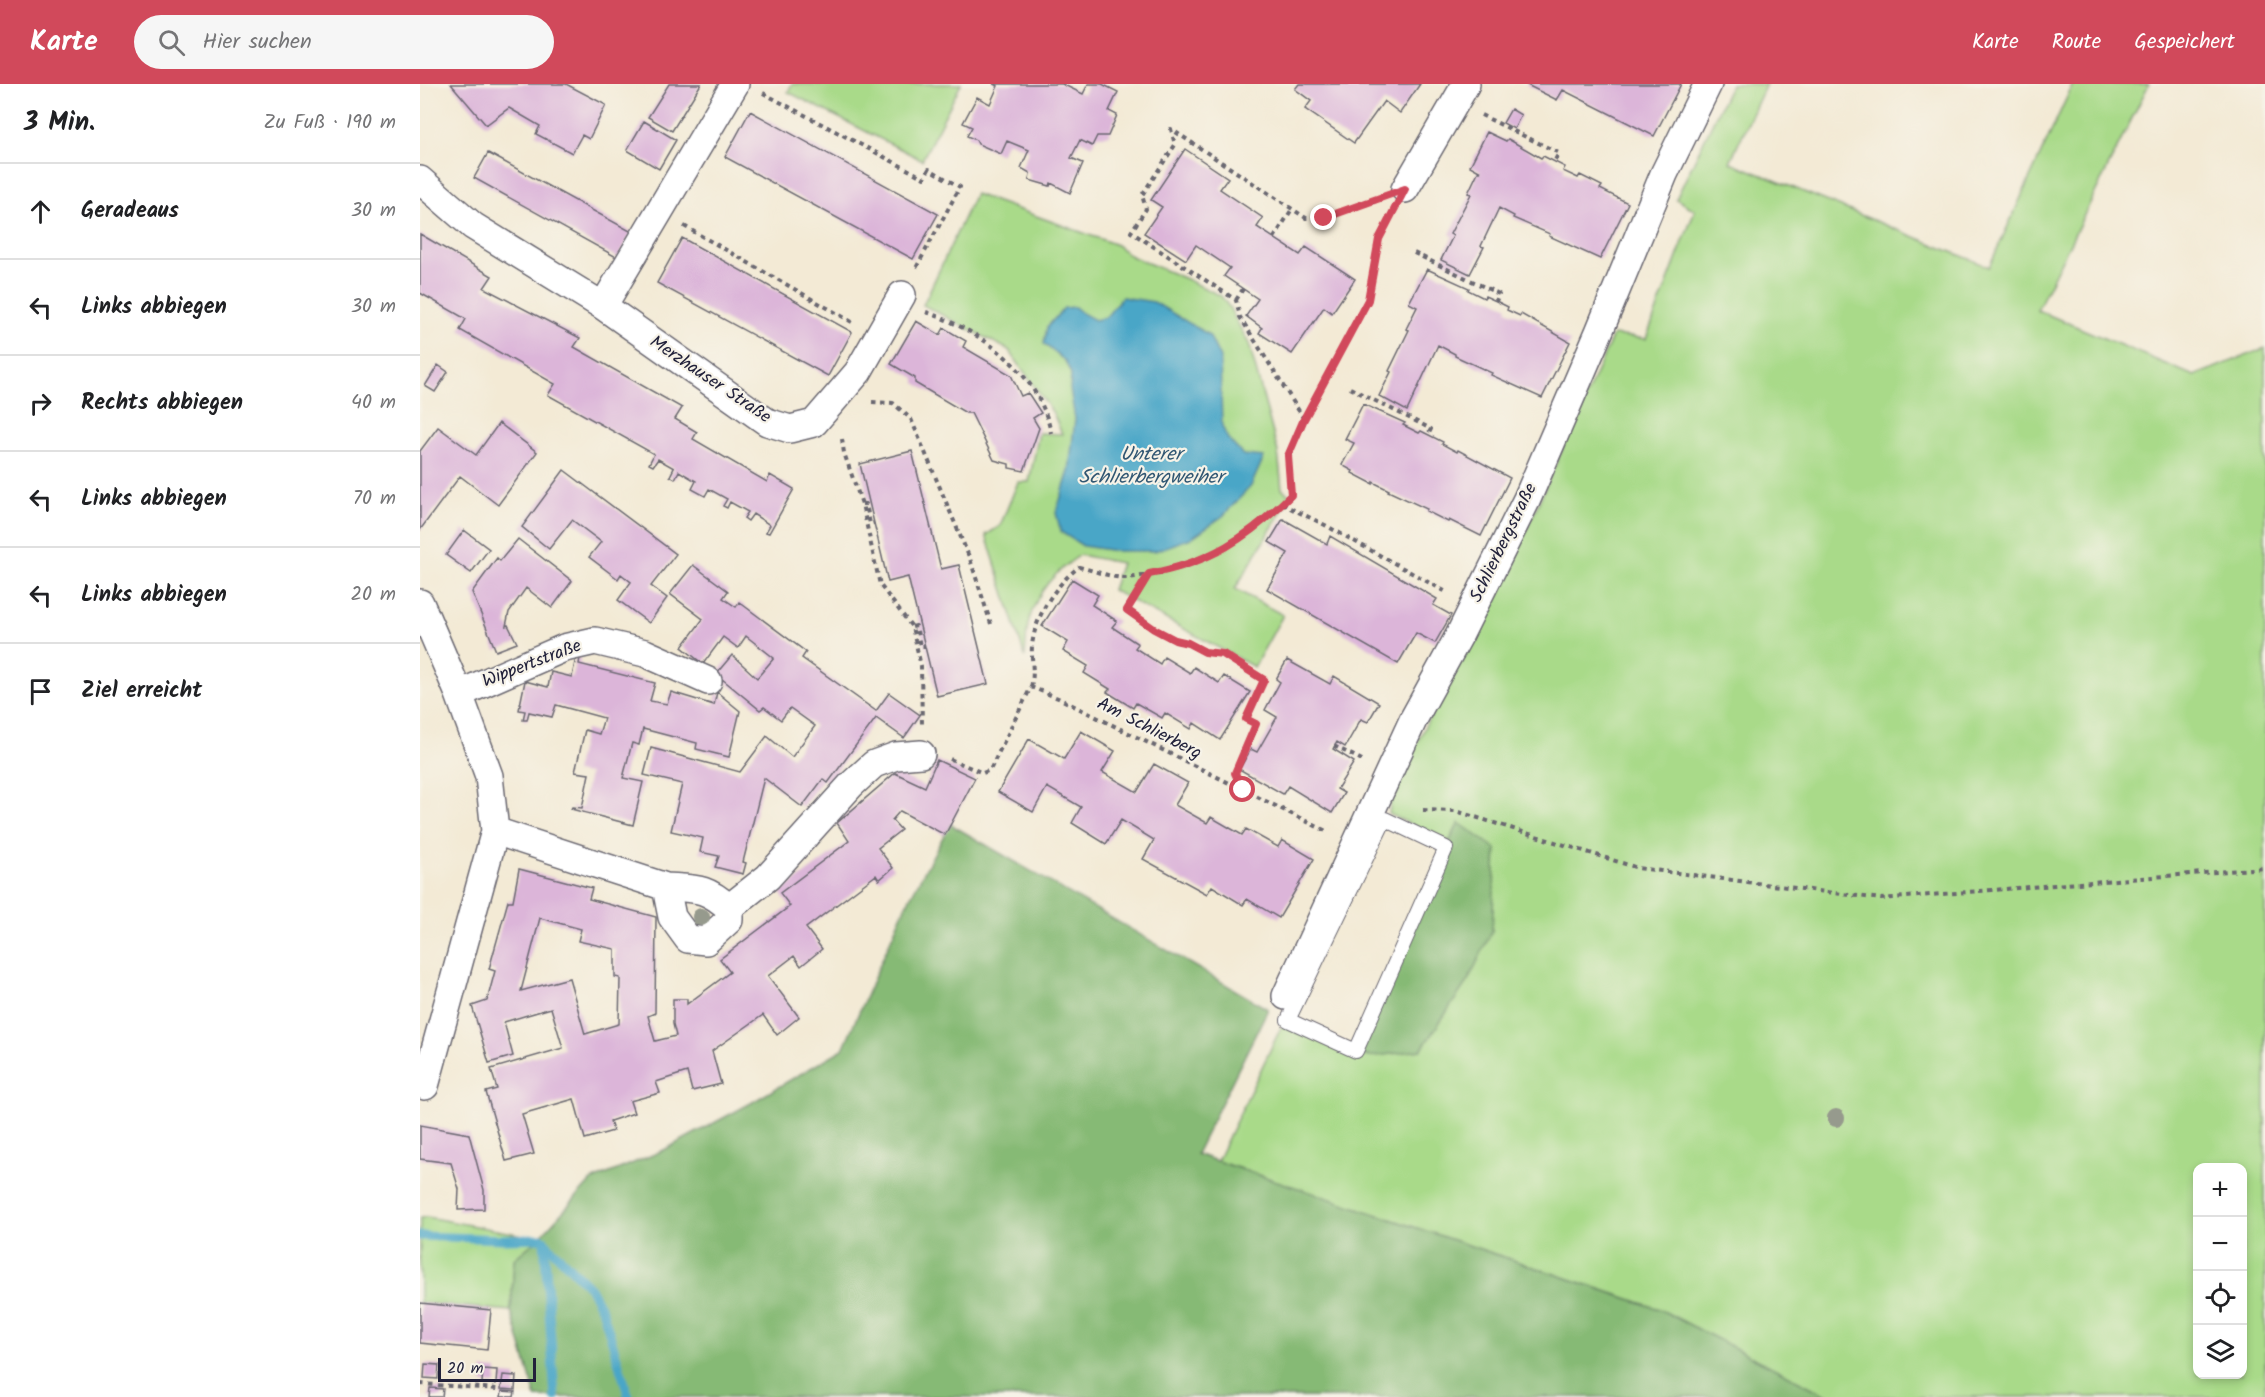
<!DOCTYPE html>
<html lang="de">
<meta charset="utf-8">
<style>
body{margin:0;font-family:Kalam,sans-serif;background:#f6f6f6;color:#202124}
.controls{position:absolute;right:18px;bottom:18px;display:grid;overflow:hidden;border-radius:12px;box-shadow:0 3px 9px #0003}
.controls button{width:54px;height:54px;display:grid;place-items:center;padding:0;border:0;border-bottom:2px solid #e0e0e0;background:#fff;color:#202124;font:30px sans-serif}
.scale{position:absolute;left:18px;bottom:15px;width:98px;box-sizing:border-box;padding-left:6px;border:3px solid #22223b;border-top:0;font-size:16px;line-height:21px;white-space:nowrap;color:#22223b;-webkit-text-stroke:4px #f7f3e8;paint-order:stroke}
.stop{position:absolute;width:18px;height:18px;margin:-14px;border:4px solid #d1495b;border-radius:50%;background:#fff}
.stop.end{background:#d1495b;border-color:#fff;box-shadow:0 2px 6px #0008}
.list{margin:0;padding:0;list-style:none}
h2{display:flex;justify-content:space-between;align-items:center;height:78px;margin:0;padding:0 24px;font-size:26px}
h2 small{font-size:20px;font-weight:400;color:#757577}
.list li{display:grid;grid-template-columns:39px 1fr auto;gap:18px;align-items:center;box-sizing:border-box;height:96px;padding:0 24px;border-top:2px solid #e0e0e0}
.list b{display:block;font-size:22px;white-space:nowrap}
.list em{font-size:20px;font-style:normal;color:#757577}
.icon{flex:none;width:33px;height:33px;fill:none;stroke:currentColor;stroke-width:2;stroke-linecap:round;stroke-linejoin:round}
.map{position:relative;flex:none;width:1845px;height:1313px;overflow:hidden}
header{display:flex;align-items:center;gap:36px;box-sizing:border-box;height:84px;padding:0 30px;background:#d1495b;color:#fff}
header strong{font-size:28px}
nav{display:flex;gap:33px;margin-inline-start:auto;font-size:21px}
.search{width:420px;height:54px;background:#f6f6f6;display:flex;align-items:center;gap:15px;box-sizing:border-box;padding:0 21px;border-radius:33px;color:#757577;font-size:22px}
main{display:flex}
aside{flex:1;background:#fff}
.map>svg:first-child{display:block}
.green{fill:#a9da89;stroke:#667e62;stroke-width:1.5;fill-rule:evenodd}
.forest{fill:#86ba75;stroke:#546e58;stroke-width:1.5}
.water{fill:#48a6c7;stroke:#356481;stroke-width:1.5}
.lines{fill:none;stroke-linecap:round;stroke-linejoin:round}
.stream{stroke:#48a6c7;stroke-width:9}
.building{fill:#dcb5d9;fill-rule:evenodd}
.lane-casing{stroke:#6b6871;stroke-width:16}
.street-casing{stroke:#6b6871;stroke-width:30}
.path{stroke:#6b6871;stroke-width:4;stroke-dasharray:4.5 4.5;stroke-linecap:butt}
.lane{stroke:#fff;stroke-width:14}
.street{stroke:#fff;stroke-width:27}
.tree{fill:#969a8d}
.route{stroke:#d1495b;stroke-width:8}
.labels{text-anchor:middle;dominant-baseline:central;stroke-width:4.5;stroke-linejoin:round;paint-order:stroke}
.street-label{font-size:18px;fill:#22223b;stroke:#f7f3e8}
.water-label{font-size:20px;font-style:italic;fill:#315773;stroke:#f7f3e8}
</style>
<header>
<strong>Karte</strong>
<div class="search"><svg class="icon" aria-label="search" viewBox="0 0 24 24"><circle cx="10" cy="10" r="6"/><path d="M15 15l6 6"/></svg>Hier suchen</div>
<nav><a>Karte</a><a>Route</a><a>Gespeichert</a></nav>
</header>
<main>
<aside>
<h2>3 Min.<small>Zu Fuß · 190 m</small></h2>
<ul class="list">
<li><svg class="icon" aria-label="ahead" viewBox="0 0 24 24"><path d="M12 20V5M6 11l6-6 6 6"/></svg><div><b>Geradeaus</b></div><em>30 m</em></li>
<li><svg class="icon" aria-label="left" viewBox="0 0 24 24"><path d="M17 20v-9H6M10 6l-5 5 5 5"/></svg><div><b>Links abbiegen</b></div><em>30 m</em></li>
<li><svg class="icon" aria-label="right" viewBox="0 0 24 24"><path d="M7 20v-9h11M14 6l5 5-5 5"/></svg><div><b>Rechts abbiegen</b></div><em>40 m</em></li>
<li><svg class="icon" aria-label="left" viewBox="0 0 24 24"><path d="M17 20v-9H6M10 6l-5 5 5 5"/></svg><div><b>Links abbiegen</b></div><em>70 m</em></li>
<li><svg class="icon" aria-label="left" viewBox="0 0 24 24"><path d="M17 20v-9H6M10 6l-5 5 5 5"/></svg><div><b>Links abbiegen</b></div><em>20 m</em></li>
<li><svg class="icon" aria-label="arrive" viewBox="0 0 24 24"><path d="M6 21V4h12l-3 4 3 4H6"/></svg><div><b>Ziel erreicht</b></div></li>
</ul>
</aside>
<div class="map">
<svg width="1845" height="1313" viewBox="0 0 1845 1313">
<rect width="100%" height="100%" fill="#f7f3e8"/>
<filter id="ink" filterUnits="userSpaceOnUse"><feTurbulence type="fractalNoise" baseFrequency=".0167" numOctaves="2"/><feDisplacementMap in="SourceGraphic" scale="12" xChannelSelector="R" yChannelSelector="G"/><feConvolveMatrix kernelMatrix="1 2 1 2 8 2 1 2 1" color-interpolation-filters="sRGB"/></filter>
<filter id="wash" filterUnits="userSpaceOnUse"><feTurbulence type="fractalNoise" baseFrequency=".008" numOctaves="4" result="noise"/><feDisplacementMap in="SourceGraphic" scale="24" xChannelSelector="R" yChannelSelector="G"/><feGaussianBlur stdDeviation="1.35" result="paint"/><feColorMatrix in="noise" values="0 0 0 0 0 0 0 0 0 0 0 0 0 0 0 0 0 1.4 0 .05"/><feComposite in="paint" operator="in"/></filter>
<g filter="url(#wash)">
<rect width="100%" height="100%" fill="#f3ead5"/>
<path class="green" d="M372,0H541L502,76L368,8Z
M1311,0H1346L1310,78L1569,183L1653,0H1729L1617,226L1774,292L1845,264V1313H1410L1239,1225L797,1077L865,935L948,973L1039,739L1029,758L969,730L971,714L1006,640L1075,517L1193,251L1226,255L1275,126L1256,115ZM1778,1084H1822V1290H1778Z
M555,110L697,161L711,172L766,195L801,212L809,223L829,260L858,368L862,405L871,412L815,505L863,531L834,583L692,506L701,479L660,471C635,488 618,506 609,536C606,547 606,561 605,573L566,451L580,442L598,398H609L619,349L642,350L633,329L589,266L503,221Z
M7,1133L119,1154L94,1175L91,1227L0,1219V1134Z"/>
<path class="forest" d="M1039,739L1076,765L1072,847L1049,895L1001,966L949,973L936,967L1026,764Z
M530,740L848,925L776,1070L1239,1225L1410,1313H116L91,1227L94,1175L119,1154L171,1097L244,1066L331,1019L423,965L485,823Z"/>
<path class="water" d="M702,213L734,218L789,251L800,274L802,342L808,355L823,371L844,373L831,402L803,432L771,454L735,467H696L663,462L641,448L636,429L649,387L655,335L650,305L651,290L645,277L624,260L627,243L644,224L655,223L662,229L675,236L686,233Z"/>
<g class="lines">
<path class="stream" d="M0,1152L84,1155L121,1154L170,1204L183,1228L209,1313
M124,1156L135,1313"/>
</g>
<g id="blocks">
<path class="building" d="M31,0H146L186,21L169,55L162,51L152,69L116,50L120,42L89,24L66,41Z
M249,0H281L252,47L228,33Z
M573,0H642L663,10L668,0H682L698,8L689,27L697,31L688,52H677L672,62L660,56L651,74L663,79L650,109L631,99L630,102L609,96L610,89L601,84L609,66L587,57L581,70L558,60L556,56L547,52L552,43L543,39L557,13L570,20L578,2Z
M879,0H1000L980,29L964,17L934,59L885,25L891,17L875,5Z
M1105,0H1261L1234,52L1143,6L1137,16Z
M1091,25L1101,31L1094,45L1083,39Z
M330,27L518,130L493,175L305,73Z
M224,37L256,56L239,85L207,66Z
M1067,48L1086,57L1088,55L1121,74L1123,72L1145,83L1143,87L1158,94L1160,91L1182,102L1180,105L1208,119L1180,175L1129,152L1130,150L1093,134L1094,132L1079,124L1061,162L1064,163L1050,190L1021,176L1033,152L1030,150L1051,110L1048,109L1058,88H1061L1050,82Z
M765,65L808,94L800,105L843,134L837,143L880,171L886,163L935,195L912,229L904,223L872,270L839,249L842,244L826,232L838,215L804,192L810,184L776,161L766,176L724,149L742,123L731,116Z
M68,69L212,148L198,174L54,94Z
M0,150L72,192L64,204L160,254L154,263L262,324L255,335L277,348L273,355L347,398L350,391L374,405L349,449L346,448L350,441L333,430L328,437L324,434L328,428L310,418L307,424L303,422L307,415L289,405L285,412L272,405L276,397L259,387L255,395L250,392L254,384L238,375L233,382L229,380L234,370L128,311L135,300L40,246L46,235L0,209Z
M262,154L432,248L408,292L237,199Z
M1007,185L1049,204L1048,206L1064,214L1065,212L1076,217L1088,223L1087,226L1100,232L1101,230L1150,258L1122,314L1071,291L1072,289L1035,272V270L1018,261L987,327L959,312L971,288L969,287L989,246L986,245L997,223L989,219Z
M496,237L520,251L524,244L546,257L543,263L591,291L601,312L608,309L621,329L613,334L619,344L604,387L589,384V380L574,376L551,329H546L495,299V294L471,280Z
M18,281L28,288L15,308L5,302Z
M943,320L985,339L983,341L999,349L1001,347L1023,358L1022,360L1037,368L1038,366L1090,394L1061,452L1029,436L1028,438L1006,427L1007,425L968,407L969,406L953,398V400L932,389L933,387L922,381L934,359L925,355Z
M79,339L117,368L78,421L40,392L0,446V367L18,343L56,371Z
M492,367L521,485L539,481L568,600L517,612L488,493L468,498L440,380Z
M144,386L256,470L231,502L247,514L229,539L198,516L211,498L201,490L198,495L169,473L181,458L152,436L129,465L102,443Z
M863,435L907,460L910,452L1017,515L1013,521L1031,531L1015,559L996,549L978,580L847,505L868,469L849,458Z
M44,446L69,465L51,489L26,471Z
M98,455L152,497L132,524L106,504L89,528L86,542L88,541L97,559L76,567L52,508L77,474L80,477Z
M273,481L308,507L303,514L316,523L319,518L386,568L382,574L456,627L469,609L500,631L484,654L456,634L408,699L403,695L382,723L344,694L323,778L326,779L323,790L295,783L299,772L280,768L283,754L251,747L262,700L224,691L231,664L320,688L347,652L372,673L395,642L370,624L361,636L344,623L340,626L296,590L312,571L337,594L354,574L326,552L318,564L303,553L283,580L262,563L283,535L250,510Z
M652,495L678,511L672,521L697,537L692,543L718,560L715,564L740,580L744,573L770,589L774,583L799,599L804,592L830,608L800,656L774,639L771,645L745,629L742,634L716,619L713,624L687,608L690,605L664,589L668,582L643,567L648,558L622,542Z
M156,573L160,574L159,580L235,599L230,617L247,620L251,608L294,621L297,608L320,627L309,673L276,665L277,659L223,645L219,661L212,659L203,694L223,698L213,741L151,725L152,723L162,724L169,690L155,688L165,646L179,650L184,634L136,621L132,633L109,628L107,636H103L105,627L99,626L105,597L128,603L131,588L152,593Z
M867,576L910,600L914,592L959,619L948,638L941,635L925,663L917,658L913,665L934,678L917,705L924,709L912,729L868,702L863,710L819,685L831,665L837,668L857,633L845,626L860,598L856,595Z
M661,647L695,667L682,688L717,708L734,680L768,699L755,721L787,739L791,733L822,751L826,745L858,763L862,756L894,775L859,834L827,815L823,821L792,802L787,810L723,775L734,756L701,736L686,760L652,739L661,723L627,703L613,728L578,708L609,655L644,675Z
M517,676L555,694L525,751L480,727L472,736L481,746L458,764L473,784L459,796L456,791L386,844L402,865L381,882L374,872L348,892L379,933L357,951L343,931L292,967L301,1000L272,1007L267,988L236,998L240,1009L210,1017L214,1029L190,1037L193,1047L165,1055L154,1015L102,1030L114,1070L86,1077L66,1008L77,1005L71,985L143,964L131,924L84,938L93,972L69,979L52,922L67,917L75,887L69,885L88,817H93L99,785L172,804L169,815L236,833L235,929L228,932L235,957L256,952L253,940V915H267V920L310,888L300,875L370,822L360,809L429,757L417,739L475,689L505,703ZM120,834L161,845L158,857L195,865V893L200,894L199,940L165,950L149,894L101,907Z
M0,1041L49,1050L64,1106V1125L38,1126L39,1105L31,1079L0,1075Z
M0,1219L71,1226L67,1266L0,1259Z
M5,1280L19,1281L18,1295L4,1294Z
M63,1285L77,1286L76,1300L62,1299Z
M83,1291L96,1292L95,1306L81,1305Z
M10,1304L23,1305L22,1313H9Z
M82,1307L95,1308L94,1313H81Z"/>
</g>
</g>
<g filter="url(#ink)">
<use href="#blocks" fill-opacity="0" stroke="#6b6871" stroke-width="1.5"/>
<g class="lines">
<defs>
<path id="lane" d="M965,735L1026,764L936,967L868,936Z"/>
<path id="street" d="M0,96L53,142L183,222L347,338L370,345L394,339L438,288L482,211
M985,105L1046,0
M183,222L315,0
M0,519L39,610L69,692L75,747L5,1002
M39,610L144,564L175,557L225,569L288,597
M75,747L246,803C277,805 286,803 309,824L348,793L431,701L454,680L476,672L501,670
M246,803L252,833L268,855L286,857L309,836V824
M866,912L994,634L1039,552L1107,415L1179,248L1244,90L1288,0"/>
</defs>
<use href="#lane" class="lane-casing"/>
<use href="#street" class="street-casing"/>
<path class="path" d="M643,1L644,0
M343,9L504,94L509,85L540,103L495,186
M1061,31L1139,69L1134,78
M264,142L432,238
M854,154L872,125
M994,169L1079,210L1076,217
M816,216L823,205
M506,228C562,247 619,288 631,349
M930,304L1011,345L1008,351
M452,318L473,319L491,335L550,475L571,540
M884,335L820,233L816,216L711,148L726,125L722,111L755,61L751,45L886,134H904L959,115
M422,355L424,369L442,420L460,501L492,543L501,582L502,642
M442,420H446L450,440L454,439
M862,420L905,441L1028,509
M729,491L707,526L734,545L755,557L768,559L785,568L803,570L844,596L826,635L836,640L815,689L822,705
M492,543L496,542L500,562H505
M611,603C615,588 611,577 612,562C615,532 635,501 659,483C673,486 689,493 704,494C714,494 726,491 736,489C790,479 832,449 871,412L868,372L884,335L948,216L959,155L972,130
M914,662L942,676
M530,675L563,689L570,686L611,603L638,614L908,748
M1003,726L1036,727L1218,784L1461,815L1845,784
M0,1300L78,1305"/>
<use href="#lane" class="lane"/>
<use href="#street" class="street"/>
</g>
<g class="tree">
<circle cx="281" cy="833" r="9"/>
<circle cx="1416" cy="1034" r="9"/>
</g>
</g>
<g class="lines" filter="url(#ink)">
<path class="route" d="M823,706L815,689L836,640L826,635L844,596L803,570L785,568L768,559L755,556L734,545L707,526L729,490C789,479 828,454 871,411L868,372L884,335L948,216L959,155L985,105L904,134"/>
</g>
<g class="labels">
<g class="street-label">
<text transform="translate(290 296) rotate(34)">Merzhauser Straße</text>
<text transform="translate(1084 459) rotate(-64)">Schlierbergstraße</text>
<text transform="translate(112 580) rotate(-21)">Wippertstraße</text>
<text transform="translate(729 645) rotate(27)">Am Schlierberg</text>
</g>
<g class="water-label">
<text x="731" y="371">Unterer<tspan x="731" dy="23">Schlierbergweiher</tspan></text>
</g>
</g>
</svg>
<div class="controls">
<button>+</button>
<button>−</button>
<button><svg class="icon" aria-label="locate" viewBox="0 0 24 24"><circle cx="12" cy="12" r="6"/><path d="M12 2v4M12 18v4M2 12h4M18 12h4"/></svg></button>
<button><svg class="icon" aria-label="layers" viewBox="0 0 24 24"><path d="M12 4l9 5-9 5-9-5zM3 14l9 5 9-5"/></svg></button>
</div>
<div class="scale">20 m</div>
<div class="stop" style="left:823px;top:706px"></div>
<div class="stop end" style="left:904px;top:134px"></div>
</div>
</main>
